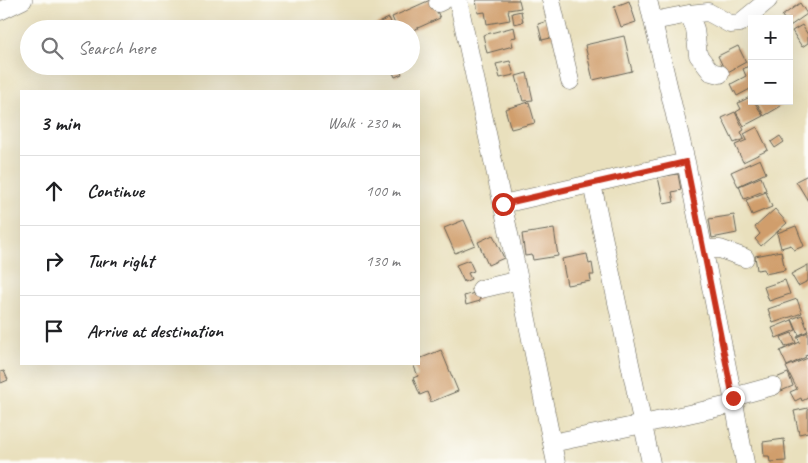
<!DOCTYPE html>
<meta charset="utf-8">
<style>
body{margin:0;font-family:Caveat,sans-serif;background:#f6f6f6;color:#202124}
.controls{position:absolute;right:15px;top:15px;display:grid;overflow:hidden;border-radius:0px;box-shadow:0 5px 20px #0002}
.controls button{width:45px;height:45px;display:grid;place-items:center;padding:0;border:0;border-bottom:1px solid #e0e0e0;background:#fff;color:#202124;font:25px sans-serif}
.stop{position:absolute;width:15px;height:15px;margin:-11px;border:4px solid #c8321e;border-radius:50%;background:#fff}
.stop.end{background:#c8321e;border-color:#fff;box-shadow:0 1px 5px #0008}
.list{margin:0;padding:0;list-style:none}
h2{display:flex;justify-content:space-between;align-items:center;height:65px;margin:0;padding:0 20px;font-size:21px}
h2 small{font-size:16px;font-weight:400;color:#757577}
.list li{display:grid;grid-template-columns:32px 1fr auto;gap:15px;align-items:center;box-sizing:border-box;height:70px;padding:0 20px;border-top:1px solid #e0e0e0}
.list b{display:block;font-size:19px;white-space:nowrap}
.list em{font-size:16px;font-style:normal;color:#757577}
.icon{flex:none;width:28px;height:28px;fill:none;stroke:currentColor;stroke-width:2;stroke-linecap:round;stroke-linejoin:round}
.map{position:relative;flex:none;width:808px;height:463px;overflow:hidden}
.search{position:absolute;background:#fff;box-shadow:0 5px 20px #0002;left:20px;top:20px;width:400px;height:55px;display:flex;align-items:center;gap:12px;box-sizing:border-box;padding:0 18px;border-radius:28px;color:#757577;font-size:19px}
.panel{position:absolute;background:#fff;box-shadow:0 5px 20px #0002;left:20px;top:90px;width:400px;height:275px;border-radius:0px}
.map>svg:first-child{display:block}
.building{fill:#d09e6c}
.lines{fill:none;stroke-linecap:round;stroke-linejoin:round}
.minor-casing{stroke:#646154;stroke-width:19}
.minor{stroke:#fff;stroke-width:18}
.route{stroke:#c8321e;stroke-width:6}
</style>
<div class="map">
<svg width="808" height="463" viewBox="0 0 808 463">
<rect width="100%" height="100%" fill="#fdfcf7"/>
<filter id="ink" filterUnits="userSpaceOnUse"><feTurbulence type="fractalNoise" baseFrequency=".02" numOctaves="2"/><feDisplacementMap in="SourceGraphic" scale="10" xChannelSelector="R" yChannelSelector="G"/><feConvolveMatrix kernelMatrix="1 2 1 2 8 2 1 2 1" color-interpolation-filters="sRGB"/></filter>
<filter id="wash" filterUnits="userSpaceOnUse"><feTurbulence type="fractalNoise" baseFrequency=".0096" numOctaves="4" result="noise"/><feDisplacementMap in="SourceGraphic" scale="20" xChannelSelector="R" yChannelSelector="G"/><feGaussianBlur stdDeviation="1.12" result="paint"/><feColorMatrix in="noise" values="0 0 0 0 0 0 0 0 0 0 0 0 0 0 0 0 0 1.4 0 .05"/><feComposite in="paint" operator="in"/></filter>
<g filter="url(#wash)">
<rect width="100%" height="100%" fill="#e9e0bd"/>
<g id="blocks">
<path class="building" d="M430,0H432L440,18L411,31V29H397L392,17Z
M476,0H519L521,8L508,10L510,20L487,24L485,12L478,13Z
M629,1L636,22L621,27L614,7Z
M800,3L807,14L790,26L789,19H784L782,16Z
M521,11L523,22L514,24L512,13Z
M389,18L394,29H372L371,26Z
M551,20L555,37L542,40L538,24Z
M802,25L808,35V43L802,47L792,31Z
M514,27L516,37L511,38L513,46L487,53L483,35Z
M624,36L632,71L593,80L585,45Z
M738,46L746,62L726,73L718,56Z
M510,61L514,75L500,78L496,64Z
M752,64V88L737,96L731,84L746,76L743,69Z
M390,66H398L402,74L395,77Z
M527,73L533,100L523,101L516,76Z
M752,96V101H754L763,116L744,126L736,112L741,109L738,103Z
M756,101H779L781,106L764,116Z
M529,102L535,123L511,129L505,109Z
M735,112L744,130L741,132L744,139L734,143L722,118Z
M757,127L768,150L743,162L735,145L747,140L744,134Z
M780,136L784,142L775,148L771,142Z
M760,159L766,173L738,186L731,172Z
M678,174L681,190L672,192L674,202L664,204L658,177Z
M808,175V201L796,181Z
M761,177L766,190L744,199L739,186Z
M766,192L772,207L752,215L746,200Z
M775,209L787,223L761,246L755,239L760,234L755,227Z
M734,215L737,233L712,238L709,219Z
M464,220L475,245L455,253L444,228Z
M796,226L804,246L794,250L791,245L781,248L777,233Z
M554,229L558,256L533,260L532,255L525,256L522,234Z
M493,235L504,258L488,265L478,242Z
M781,251L785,270L765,274L764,269L757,270L755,256Z
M587,254L589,264L592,263L594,275H590L591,281L567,285L562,259Z
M469,260L474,271L468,273L471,279L464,282L456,265Z
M808,265V281L798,286L791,274Z
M785,280L790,294L769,301L764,287Z
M478,292L480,301L466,305L464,296Z
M797,299L802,313L773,323L768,309Z
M802,315L808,331L799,335L792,319Z
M792,320L796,330L776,338L772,328Z
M808,332V354L805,355L806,357L787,366L780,351L800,342L797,337Z
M792,333L796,343L785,347L781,337Z
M441,350L458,391L431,402L427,392L420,395L413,378L418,376L413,364H419V359Z
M808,358V398L802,401L801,398L795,401L790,392L797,389L786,367Z
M4,371L8,380L1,383L0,372Z
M788,373L793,386L781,391L776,378Z
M808,408V432L799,434L794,411Z
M784,439L786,461L770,462L769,456H764L763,442Z"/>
</g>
</g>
<g filter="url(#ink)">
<use href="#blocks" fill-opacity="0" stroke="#646154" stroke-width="1"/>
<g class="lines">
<defs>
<path id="minor" d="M458,0L519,280L556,463
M551,0L570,81
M648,0L686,162
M438,3L444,0
M0,11L23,0
M689,14L695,29L698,55L711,72L720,74
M653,21L689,14L708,12L730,24L740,23L768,0
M592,184L651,463
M503,204L686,162L733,397L745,463
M703,249H720L745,258
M481,289L519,280
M733,397L773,386
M552,443L643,424L734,404"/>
</defs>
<use href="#minor" class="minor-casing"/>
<use href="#minor" class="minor"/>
</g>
</g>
<g class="lines" filter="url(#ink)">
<path class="route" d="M503,204L686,162L733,398"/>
</g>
</svg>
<div class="controls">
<button>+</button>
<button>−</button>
</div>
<div class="stop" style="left:503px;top:204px"></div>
<div class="stop end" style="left:733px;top:398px"></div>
<div class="search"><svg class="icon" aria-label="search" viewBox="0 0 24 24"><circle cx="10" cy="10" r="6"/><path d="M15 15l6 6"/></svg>Search here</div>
<section class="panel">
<h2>3 min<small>Walk · 230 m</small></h2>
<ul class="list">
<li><svg class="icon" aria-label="ahead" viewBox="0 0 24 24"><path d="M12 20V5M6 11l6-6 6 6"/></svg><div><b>Continue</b></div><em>100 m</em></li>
<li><svg class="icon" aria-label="right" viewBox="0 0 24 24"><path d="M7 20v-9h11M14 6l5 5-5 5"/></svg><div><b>Turn right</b></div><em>130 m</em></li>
<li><svg class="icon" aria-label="arrive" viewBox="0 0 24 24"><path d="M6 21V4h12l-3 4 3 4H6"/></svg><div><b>Arrive at destination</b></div></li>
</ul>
</section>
</div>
